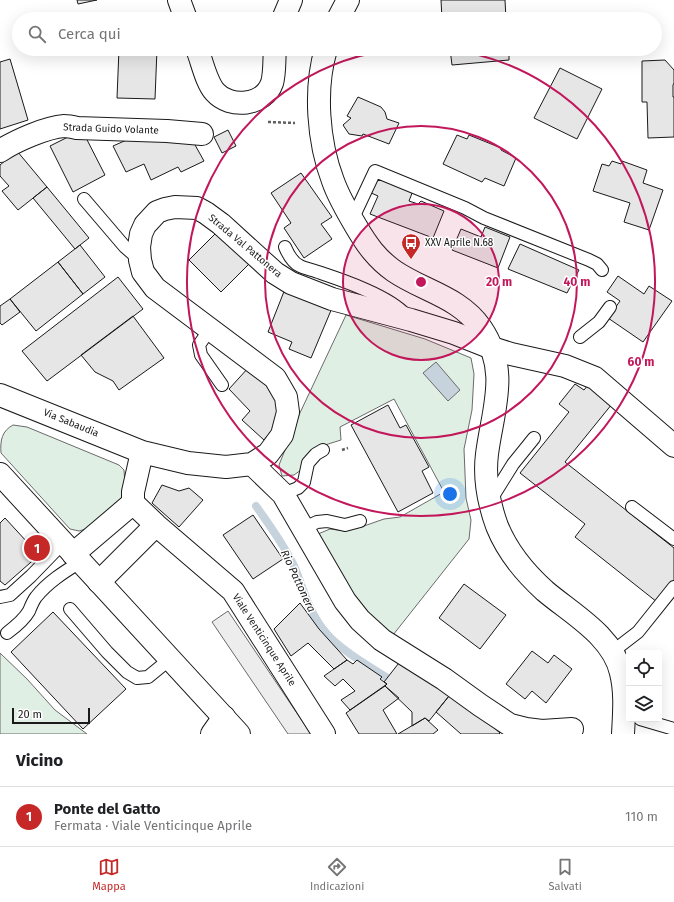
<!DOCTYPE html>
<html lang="it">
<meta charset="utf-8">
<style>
body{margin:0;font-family:"Fira Sans",sans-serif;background:#f6f6f6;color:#202124}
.controls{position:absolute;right:12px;bottom:12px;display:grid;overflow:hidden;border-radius:4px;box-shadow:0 4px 16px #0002}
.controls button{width:36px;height:36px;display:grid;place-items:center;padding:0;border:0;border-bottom:1px solid #e0e0e0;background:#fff;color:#202124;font:20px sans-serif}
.scale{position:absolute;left:12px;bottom:10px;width:78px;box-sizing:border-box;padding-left:4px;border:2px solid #1a1a1a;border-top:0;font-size:11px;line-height:14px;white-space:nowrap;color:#1a1a1a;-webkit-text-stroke:3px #fff;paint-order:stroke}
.you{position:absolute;left:450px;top:494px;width:14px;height:14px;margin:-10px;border:3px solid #fff;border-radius:50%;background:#1a73e8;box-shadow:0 0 0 6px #1a73e833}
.badge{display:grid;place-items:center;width:26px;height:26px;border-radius:50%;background:#c62828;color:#fff;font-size:13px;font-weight:700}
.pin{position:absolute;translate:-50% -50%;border:2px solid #fff;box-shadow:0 1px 4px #0006}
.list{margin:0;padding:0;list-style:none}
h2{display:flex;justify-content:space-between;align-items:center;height:52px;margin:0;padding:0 16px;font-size:17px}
h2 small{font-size:13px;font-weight:400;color:#757577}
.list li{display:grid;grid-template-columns:26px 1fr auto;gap:12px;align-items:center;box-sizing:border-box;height:60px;padding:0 16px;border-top:1px solid #e0e0e0}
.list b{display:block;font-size:15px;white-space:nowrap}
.list p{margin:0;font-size:13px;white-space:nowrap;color:#757577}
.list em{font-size:13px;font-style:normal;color:#757577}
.icon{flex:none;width:22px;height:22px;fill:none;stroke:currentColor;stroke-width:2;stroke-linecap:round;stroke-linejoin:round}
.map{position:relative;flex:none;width:674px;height:734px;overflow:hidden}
.search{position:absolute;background:#fff;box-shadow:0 4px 16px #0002;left:12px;right:12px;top:12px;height:44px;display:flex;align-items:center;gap:10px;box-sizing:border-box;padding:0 14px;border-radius:22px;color:#757577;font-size:15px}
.sheet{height:112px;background:#fff}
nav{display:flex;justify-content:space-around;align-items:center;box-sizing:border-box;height:56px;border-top:1px solid #e0e0e0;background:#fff;font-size:11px;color:#757577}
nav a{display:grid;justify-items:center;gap:2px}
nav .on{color:#c62828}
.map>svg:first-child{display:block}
.green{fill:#e0efe3;stroke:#6a6a6a}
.parking{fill:#ededed;stroke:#6a6a6a}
.water{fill:#c6d2dc;stroke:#6a6a6a}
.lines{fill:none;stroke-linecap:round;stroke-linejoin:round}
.stream{stroke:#c6d2dc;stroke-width:8}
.building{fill:#e6e6e6;stroke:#1a1a1a}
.service-casing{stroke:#1a1a1a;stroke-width:14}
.minor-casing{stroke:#1a1a1a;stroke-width:24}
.tertiary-casing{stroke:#1a1a1a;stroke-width:24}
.path{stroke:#5f5f5f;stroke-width:2.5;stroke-dasharray:3 2;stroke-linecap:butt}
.service{stroke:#fff;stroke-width:12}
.minor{stroke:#fff;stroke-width:22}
.tertiary{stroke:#fff;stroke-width:22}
.ring{fill:none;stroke:#c2185b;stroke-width:2}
.labels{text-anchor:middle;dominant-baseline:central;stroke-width:3;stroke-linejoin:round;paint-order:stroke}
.street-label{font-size:10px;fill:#1a1a1a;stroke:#fff}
.poi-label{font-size:10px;fill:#1a1a1a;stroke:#fff;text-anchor:start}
.water-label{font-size:11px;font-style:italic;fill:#1a1a1a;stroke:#fff}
.centre{fill:#c2185b;stroke:#fff;stroke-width:2}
.ring-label{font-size:12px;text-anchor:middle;font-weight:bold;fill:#c2185b;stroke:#fff;stroke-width:3;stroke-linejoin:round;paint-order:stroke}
</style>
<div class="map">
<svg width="674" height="734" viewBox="0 0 674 734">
<rect width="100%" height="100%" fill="#fff"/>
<path class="green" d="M346,315L425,339L471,358L474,374L472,410L464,449L466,498L471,520L469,539L393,635L368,614L338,573L318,534L330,529L345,531L364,526L384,519L400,517L444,492L394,399L340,427L341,440L325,445L301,470L294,475L282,476L279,465L299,415Z
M13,425L27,427L119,465L124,470L125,484L123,494L118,505L86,529L79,531L70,529L1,453C0,440 2,431 13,425Z
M0,653L27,679L55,710L87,734H0Z"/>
<path class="parking" d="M228,611L311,734H288L212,622Z"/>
<path class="water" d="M436,362L460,390L448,401L423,373Z"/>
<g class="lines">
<path class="stream" d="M256,506C270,526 285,546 295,568C304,591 310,615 327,634C341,650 367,665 386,677"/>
</g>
<path class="building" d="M77,0H97L78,4Z
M441,0H505L506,19H442Z
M119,49H157L155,99L117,98Z
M450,49H509V60L452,65Z
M10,59L28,120L0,129V62Z
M665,60L674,70V83L673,85V97H674V137L648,138L647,102H642V61Z
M560,68L602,89L577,139L534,118Z
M358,97L381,107L385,112L387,119L399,123L389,144L363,134L362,136L349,134L343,125L351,118L347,116Z
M82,130L105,175L73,192L50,146Z
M228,130L236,146L222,153L214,137Z
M457,135L467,139L469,135L501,148V150L516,158L504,186L485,178L482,182L443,164Z
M190,136L204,161L181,172L178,167L151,180L144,164L126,172L113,146L131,138Z
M17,151L47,187L18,210L2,191L9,186L0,176V165Z
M612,161L621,164L622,161L647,170L643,183L663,190L649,230L624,222L630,203L593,191L602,164L609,166Z
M301,173L332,217L321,224L332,239L304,258L284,228L291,223L271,193Z
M377,173L414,188L409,201L418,204L421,201L444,211L433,238L370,214L378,196L369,192Z
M47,187L89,238L75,249L33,198Z
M485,227L510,237L498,268L452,250L461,229L481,237Z
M219,230L251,262L221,292L189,260Z
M520,244L579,270L567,293L508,269Z
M80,245L105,277L83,294L58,262Z
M58,262L83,294L36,331L10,299Z
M618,276L644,294L649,286L672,301L643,342L608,318L620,301L607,292Z
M118,277L143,309L47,381L22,351Z
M285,289L332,308L311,358L289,349L292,342L268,332Z
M10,299L20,312L2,325L0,323V306Z
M133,316L164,358L119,390L113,381L95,372L81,355Z
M249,367L275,391L278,417V423L264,440L242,420L250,411L229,389Z
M575,384L584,390L588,385L612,404L565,462L674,548V581L657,602L575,537L585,524L520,473L569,412L559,404Z
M388,405L400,428L406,425L429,467L422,471L433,493L398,512L351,425Z
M162,485L179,491L189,488L203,500L179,527L152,503Z
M253,515L283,559L253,579L223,535Z
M5,518L39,555L5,585L0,581V523Z
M464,584L506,615L480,649L439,618Z
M300,603L319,629L347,660L334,669L308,643L291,656L274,629Z
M53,612L126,689L83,729L11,652Z
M532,651L548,663L554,655L572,669L546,703L532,691L525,699L506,684Z
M402,659L453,691L429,721L425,718L412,726V712L385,686L387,684L384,682Z
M347,660L353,664L357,660L382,677L380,679L387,684L350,710L341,700L355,691L343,679L335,686L324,676Z
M385,686L399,698L383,710L397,734H359L346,713Z
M453,691L500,733L499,734H461L436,712Z
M425,718L438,730L433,734H398Z"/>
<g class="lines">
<defs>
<path id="service" d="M84,199L125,247L140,260
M352,220L375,171L465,208L484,218L589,260L597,264L602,270
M285,247C288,254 293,263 300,266C306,269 314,270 321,273C345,281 389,296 406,315
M210,329L199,345L201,355L222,385
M580,337L599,322L610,307
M283,494L298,488L304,482L308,463L316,454L323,450
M490,501L513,464L534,438
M632,507L674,539
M302,529L317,522L327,521L345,525L360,521
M0,597L10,595L31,576L63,543
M70,609L107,652L127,672L137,678L148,677L170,659
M7,633C15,627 24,620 29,611C31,606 33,601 36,597C48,582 64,572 80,562
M612,652L638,632L674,587
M640,719L674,729"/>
<path id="minor" d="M179,0L186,19
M283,19L291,0
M197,49C202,61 206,82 215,92C230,109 264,106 272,83C275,73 274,59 275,49
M0,151C15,141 47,127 64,126C68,126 73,127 77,128L167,131L202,134
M0,395L142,452L188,463L226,467L252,464L268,454L282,435L288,412L286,397L275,378L155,288L143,272L140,260L139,247L141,234L145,225L157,212L165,209L175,207L197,208L206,213L221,224L275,273L291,283L332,299L411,320L454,333L492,348L511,354L565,366L595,378L674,446
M142,452L133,492V503L156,525L233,591L324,734
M252,464L283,494L345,601L360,620L382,640L444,679L480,705L510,725L526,729L542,731L572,729
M73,554L133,503
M99,582L156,525
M212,734L224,717"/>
<path id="tertiary" d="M338,19L348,0
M326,49C314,89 318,142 333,181C339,198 348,213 357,228C367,245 377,259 394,271C423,291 460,297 481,328C510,371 493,408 487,454C484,478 489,504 497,526C507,551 525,573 545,591C572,614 613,636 621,673C626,693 624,714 623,734
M0,474L239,734"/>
</defs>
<use href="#service" class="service-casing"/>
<use href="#minor" class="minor-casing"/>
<use href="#tertiary" class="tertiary-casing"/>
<path class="path" d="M268,122L295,123
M342,450L348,448"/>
<use href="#service" class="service"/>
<use href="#minor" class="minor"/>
<use href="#tertiary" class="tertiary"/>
</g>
<circle cx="421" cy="282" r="78" fill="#c2185b" fill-opacity=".12"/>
<g class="ring">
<circle cx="421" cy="282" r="78"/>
<circle cx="421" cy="282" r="156"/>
<path d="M443 49A234 234 0 1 1 399 49"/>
</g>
<defs>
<symbol id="bus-pin" viewBox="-11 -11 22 30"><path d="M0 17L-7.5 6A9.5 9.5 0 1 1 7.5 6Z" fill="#c62828" stroke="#fff"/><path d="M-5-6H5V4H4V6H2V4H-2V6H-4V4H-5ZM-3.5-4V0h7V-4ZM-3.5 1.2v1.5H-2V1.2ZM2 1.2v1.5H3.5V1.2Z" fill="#fff"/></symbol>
</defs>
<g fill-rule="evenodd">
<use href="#bus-pin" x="400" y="232" width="22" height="30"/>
</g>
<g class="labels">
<g class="street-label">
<text transform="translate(111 129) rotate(2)">Strada Guido Volante</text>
<text transform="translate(245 246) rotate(40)">Strada Val Pattonera</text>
<text transform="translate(71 423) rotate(22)">Via Sabaudia</text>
<text transform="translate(264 640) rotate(57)">Viale Venticinque Aprile</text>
</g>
<g class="poi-label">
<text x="425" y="243">XXV Aprile N.68</text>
</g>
<g class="water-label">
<text transform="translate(298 581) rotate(65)">Rio Pattonera</text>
</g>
</g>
<circle cx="421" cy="282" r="6" class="centre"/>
<g class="ring-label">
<text x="499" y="286">20 m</text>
<text x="577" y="286">40 m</text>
<text x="641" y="366">60 m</text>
</g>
</svg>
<div class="controls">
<button><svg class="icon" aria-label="locate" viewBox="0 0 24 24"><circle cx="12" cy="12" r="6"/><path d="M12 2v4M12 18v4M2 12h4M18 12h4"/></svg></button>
<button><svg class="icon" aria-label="layers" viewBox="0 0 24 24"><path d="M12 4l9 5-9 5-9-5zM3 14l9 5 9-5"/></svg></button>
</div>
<div class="scale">20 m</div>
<div class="you"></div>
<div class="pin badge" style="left:37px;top:548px">1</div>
<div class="search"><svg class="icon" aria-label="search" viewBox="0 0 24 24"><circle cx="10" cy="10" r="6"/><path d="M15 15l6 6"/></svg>Cerca qui</div>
</div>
<section class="sheet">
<h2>Vicino<small></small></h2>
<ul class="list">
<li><span class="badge">1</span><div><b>Ponte del Gatto</b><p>Fermata · Viale Venticinque Aprile</p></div><em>110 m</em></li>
</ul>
</section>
<nav>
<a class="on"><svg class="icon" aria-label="map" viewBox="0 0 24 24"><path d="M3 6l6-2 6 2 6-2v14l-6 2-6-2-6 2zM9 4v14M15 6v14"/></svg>Mappa</a>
<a><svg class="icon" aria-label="directions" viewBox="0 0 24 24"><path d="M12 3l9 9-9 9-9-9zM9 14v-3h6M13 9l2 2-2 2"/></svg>Indicazioni</a>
<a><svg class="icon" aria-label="saved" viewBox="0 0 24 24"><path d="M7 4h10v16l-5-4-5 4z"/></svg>Salvati</a>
</nav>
